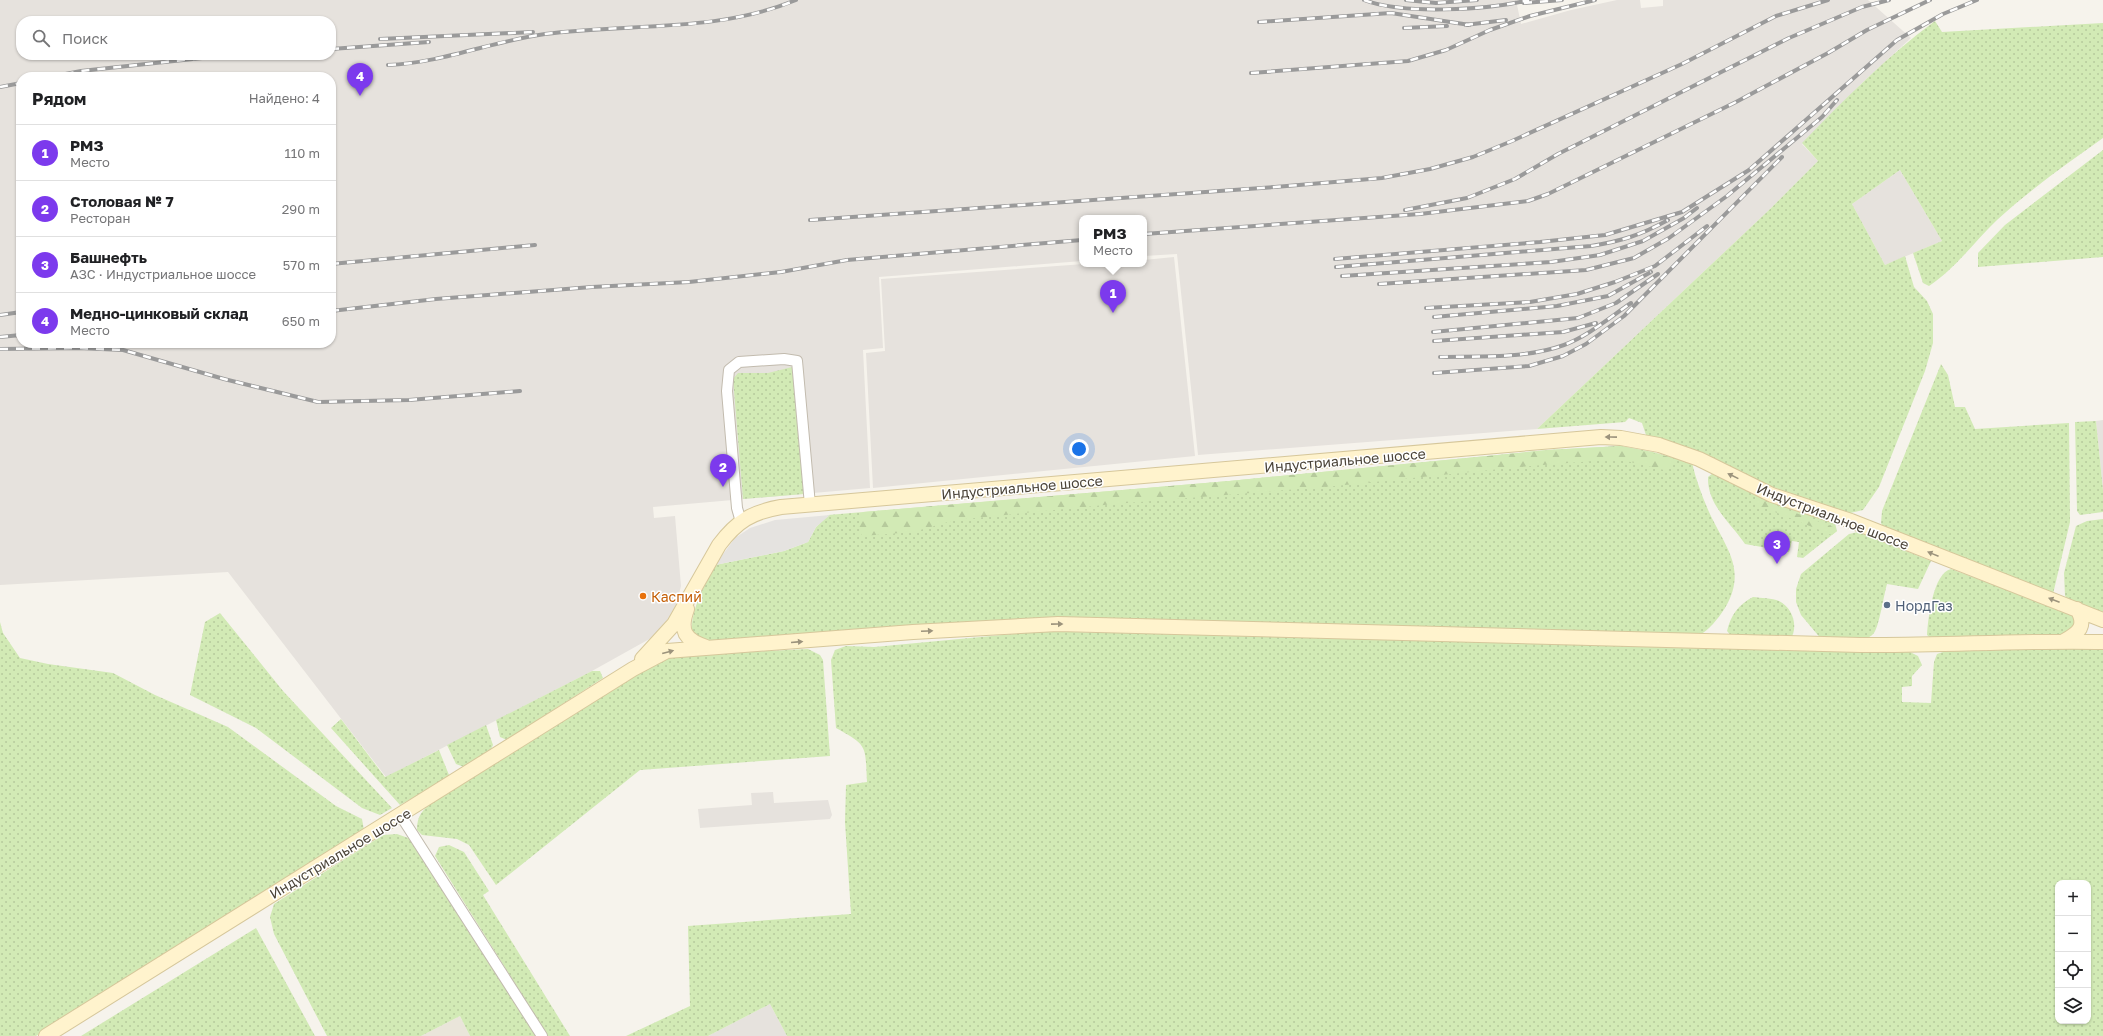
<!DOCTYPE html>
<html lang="ru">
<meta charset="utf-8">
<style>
body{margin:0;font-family:"Golos Text",sans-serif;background:#f6f6f6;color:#202124}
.controls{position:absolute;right:12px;bottom:12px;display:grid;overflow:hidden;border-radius:8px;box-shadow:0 1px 3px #0004}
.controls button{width:36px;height:36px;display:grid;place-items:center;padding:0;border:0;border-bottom:1px solid #e0e0e0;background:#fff;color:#202124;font:20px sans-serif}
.you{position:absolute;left:1079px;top:449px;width:14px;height:14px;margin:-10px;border:3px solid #fff;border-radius:50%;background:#1a73e8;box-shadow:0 0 0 6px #1a73e833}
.badge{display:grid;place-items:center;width:26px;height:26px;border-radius:50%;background:#7c3aed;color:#fff;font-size:13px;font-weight:700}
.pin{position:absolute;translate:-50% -33px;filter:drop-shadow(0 1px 2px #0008)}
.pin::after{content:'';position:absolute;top:21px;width:14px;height:12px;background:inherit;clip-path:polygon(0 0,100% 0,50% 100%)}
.popup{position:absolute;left:1079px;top:215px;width:68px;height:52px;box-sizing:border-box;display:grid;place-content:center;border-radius:8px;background:#fff;filter:drop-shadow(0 1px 3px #0005);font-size:13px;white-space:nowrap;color:#757577}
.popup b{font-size:15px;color:#202124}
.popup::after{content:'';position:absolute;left:50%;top:100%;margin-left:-8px;border:8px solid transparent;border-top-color:#fff}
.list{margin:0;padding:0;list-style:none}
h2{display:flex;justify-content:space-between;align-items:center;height:52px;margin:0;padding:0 16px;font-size:17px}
h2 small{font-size:13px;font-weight:400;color:#757577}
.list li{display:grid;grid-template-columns:26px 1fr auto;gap:12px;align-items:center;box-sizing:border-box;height:56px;padding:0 16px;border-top:1px solid #e0e0e0}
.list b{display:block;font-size:15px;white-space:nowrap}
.list p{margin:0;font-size:13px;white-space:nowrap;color:#757577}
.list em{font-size:13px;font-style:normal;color:#757577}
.icon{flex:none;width:22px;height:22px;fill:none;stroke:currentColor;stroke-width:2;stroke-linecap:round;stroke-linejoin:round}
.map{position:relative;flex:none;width:2103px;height:1036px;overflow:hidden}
.search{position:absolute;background:#fff;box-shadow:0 1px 3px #0004;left:16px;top:16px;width:320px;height:44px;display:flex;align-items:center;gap:10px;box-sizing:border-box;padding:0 14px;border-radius:16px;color:#757577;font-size:15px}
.panel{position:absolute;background:#fff;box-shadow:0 1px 3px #0004;left:16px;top:72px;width:320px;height:276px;border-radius:16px}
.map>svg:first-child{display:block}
.residential{fill:#eae5da}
.industrial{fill:#e6e2dd;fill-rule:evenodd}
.grass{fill:url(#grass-dots);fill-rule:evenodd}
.forest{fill:url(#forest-firs)}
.parking{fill:#e5e3e0}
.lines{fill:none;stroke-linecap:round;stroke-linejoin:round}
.street-casing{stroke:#c2bbae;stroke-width:12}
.secondary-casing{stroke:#d6c79b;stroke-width:16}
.street{stroke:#fff;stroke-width:10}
.secondary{stroke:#fff3cd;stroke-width:14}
.rail-casing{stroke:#9a9a9a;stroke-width:4}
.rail{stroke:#fff;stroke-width:2.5;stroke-dasharray:8;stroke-linecap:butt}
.oneway{fill:#9c937c}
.food-dot{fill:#e8710a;stroke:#fff;stroke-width:1.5}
.service-dot{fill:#5c6f8a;stroke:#fff;stroke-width:1.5}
.labels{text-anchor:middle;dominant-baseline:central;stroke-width:3;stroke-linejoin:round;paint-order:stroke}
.street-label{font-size:14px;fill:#4b4439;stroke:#fff}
.food-label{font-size:14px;fill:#c56008;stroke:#fff;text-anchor:start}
.service-label{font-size:14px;fill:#4e5e75;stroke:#fff;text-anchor:start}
</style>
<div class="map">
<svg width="2103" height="1036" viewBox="0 0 2103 1036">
<defs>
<pattern id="grass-dots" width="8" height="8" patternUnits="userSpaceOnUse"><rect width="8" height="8" fill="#d2eab5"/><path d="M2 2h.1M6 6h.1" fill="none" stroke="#b6ca9c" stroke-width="1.8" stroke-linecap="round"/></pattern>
<pattern id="forest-firs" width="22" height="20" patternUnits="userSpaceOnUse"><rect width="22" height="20" fill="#d2eab5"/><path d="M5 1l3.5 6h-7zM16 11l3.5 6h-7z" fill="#b6ca9c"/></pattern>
</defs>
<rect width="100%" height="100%" fill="#f6f3ec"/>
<path class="residential" d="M460,1016L470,1036H421Z"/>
<path class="industrial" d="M0,0H1516L1521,24L1571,10L1617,0H1640L1641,8L1663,6V0H1868L1911,38L1862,83L1802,144L1818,161L1769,210L1537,429L1198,455L1177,254L1144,256V218H1082V261L879,277L883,348L863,350L870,488L653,507L654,518L675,516L681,586L675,610L653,637L592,671L386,777L228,572L0,585ZM21,21H331V55H21ZM21,77H331V343H21Z
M1900,170L1942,241L1885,265L1852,204Z
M1174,257L1195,456L873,488L866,353L885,351L881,279L1084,264H1144V260Z
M2103,420V490L2096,421Z
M773,792L774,803L828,800L832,815L830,819L700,828L698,809L752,805L751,793Z
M770,1004L787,1036H708Z"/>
<path class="grass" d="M1935,21L1942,32L2103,23V138C2068,163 2028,191 1997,220C1974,242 1956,268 1929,286L1923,283L1913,253L1942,241L1900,170L1852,204L1885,265L1905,256L1914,287L1927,301L1933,314V343L1925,371L1879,487L1863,510L1842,515L1646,435L1642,423L1629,418L1625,422L1537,429L1769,210L1818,161L1802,143C1844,100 1886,57 1935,21Z
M2103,150V257L1978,267V253L2005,225Z
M1941,364L1948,375L1955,407H1965L1975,429L2069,423L2070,522L2053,594L1885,530L1881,523L1882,511Z
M792,367L804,494L743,499L733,379L738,373H768Z
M2096,421L2103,490V512L2080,515L2077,511L2075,422Z
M1621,446L1653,452L1692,463C1696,480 1702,496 1709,512C1725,547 1748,569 1725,608C1718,619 1709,630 1698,636L1063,620L712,644L692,635C690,610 704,587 715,565L784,551L808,542L816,527L828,515L1229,481L1548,450Z
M1713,473L1835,523L1837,531L1803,558L1797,557L1799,542L1792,541L1789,552L1745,544C1731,523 1707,505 1708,477Z
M2103,519V616L2072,602L2065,596L2064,573L2076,526L2087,521Z
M1858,532L1931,561L1918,589L1887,584C1884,594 1879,627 1874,633C1866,644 1835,640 1822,640L1801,615L1796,602V589L1801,574L1849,534Z
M1951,569L2066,612L2078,619L2076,629L2065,636L1933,640L1927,635C1928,619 1933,573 1951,569Z
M1753,597C1761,598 1772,598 1779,601C1793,608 1799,627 1790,640L1733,638L1727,631C1731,615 1738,605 1753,597Z
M220,613L283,691L392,808L380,815L362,808L256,728L190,695L205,622Z
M0,622L3,633L20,658L48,664L113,673L155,695L228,727L336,806L362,819L364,830L36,1036H0Z
M1034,632H1073L1908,651L1918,656L1922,665L1912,676V686L1902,687V702L1931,703L1934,662L1937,654L1946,651L2065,647L2103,648V1036H787L770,1004L708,1036H626L690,1006L688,926L851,914L845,822L846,785L867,782C865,746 869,746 836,728L831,660L835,650L846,646L874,647ZM2058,883H2088V1021H2058Z
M808,649L820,655L823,660L830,756L640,770L496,885L469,845L457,839L422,835L417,830C417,816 422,810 433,802L650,664L667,658L686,655Z
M592,671H600L603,678L507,740L500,737L496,720Z
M341,719L385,777L439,750L449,775L445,780L400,805L331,728Z
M486,725L493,745L490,751L464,767L456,764L447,745Z
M397,834L411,839L537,1036H470L460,1016L421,1036H327L274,934L270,917L274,904L383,835Z
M449,845L464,852L489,891L483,895L570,1036H548L435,856L439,847Z
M256,928L315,1036H81Z"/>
<path class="forest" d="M1621,446L1670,457L1672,464L1664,470L1618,459L1519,467L1335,486L1114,504L955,520L913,532L862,536L858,526L863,512L1229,481L1548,450Z
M1756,498L1833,527L1837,531L1832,535L1755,504Z"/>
<path class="parking" d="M830,515L816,527L808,542L784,551L715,565L735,538L750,528L775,520Z"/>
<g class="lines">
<defs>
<path id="street" d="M741,522L737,508L727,391L729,370L739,362L784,359L797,361L810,505
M401,816L542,1036"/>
<path id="secondary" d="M687,609C679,631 685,640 706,647
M2064,641C2079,633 2087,626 2077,609
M642,659L674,624L719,545C737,521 752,512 781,507L1601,437L1621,438L1659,445L1699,459L1772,495L1851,521L2103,620
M46,1036C241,913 438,792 633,669L667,651L913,632L1058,624L1860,645C1941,646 2022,640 2103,642"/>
</defs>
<use href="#street" class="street-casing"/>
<use href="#secondary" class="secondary-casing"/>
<use href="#street" class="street"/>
<use href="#secondary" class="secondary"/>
<defs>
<path id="rail" d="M1364,0C1403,15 1488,10 1529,0
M1406,0L1436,3L1477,0
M1524,3L1562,0
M1259,22L1391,13L1470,25
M1465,25L1506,20
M1404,28L1447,26
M380,39L533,32
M331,49L429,42
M388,65C442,63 493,41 545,34C629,23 717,33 796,0
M1251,73L1408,61L1446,50L1490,30L1530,16L1595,0
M50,77L81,71L230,55
M0,87L21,83
M1405,210L1467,198L1515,179L1558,154L1789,38L1862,7L1889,0
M810,220L1275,187L1382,178L1430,169L1473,157L1512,141L1682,64L1776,16L1828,0
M1144,234L1420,214L1528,201L1548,194L1736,102L1828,53L1867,30L1930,0
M1335,259L1540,242L1605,235L1682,212L1749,170L1897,40L1943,14L1977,0
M331,264L535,245
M1336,267L1591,246C1622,241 1641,235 1668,220
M1342,276L1551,262L1600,255L1643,241L1684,218L1697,208
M1379,284L1586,270L1634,258L1669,238L1727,196L1822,117L1837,100
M1426,308L1530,302L1577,294L1615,282L1655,266L1707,226
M331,311L436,299L592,287L689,282L781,272L847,260L1082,240
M0,315L21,312
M1434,317L1557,306L1608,296L1651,272
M1433,332L1578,318L1616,303L1658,274
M0,337L21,335
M1434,341L1563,332L1596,323
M0,349L79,348L123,350L224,379L318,402L409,400L520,391
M1440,357C1481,356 1525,359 1564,345C1588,336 1609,318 1631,303
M1434,373L1529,366L1563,356L1586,344L1624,316L1782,157"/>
</defs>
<use href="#rail" class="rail-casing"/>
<use href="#rail" class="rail"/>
</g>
<defs><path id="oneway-solid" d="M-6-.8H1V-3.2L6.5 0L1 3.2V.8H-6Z"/></defs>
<g class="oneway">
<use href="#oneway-solid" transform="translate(1611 437) rotate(-179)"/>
<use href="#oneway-solid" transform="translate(1733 476) rotate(-154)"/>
<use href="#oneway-solid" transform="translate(1933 554) rotate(-158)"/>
<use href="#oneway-solid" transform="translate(2054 600) rotate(-159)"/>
<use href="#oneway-solid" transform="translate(1057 624) rotate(-1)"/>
<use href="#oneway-solid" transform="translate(927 631) rotate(-3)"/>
<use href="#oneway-solid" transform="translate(797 642) rotate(-5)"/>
<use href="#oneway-solid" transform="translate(668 652) rotate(-15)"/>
</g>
<circle class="food-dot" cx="643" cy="596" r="4"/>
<circle class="service-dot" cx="1887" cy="605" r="4"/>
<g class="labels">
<g class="street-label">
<text transform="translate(1345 460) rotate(-5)">Индустриальное шоссе</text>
<text transform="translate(1022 487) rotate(-5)">Индустриальное шоссе</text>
<text transform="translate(1833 516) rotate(21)">Индустриальное шоссе</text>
<text transform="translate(340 853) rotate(-31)">Индустриальное шоссе</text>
</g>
<g class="food-label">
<text x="651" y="596">Каспий</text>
</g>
<g class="service-label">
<text x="1895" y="605">НордГаз</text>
</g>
</g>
</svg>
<div class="controls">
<button>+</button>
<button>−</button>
<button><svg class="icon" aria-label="locate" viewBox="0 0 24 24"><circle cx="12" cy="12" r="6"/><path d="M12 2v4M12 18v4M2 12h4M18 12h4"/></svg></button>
<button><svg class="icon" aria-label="layers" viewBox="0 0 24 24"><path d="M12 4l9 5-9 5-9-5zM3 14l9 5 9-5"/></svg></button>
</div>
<div class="you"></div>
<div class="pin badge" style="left:1113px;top:313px">1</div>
<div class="popup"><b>РМЗ</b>Место</div>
<div class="pin badge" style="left:723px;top:487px">2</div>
<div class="pin badge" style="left:1777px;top:564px">3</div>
<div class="pin badge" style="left:360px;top:96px">4</div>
<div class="search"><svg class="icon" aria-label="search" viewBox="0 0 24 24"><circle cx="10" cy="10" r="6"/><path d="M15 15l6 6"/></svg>Поиск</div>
<section class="panel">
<h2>Рядом<small>Найдено: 4</small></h2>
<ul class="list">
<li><span class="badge">1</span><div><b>РМЗ</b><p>Место</p></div><em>110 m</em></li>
<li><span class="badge">2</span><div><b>Столовая № 7</b><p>Ресторан</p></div><em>290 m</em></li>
<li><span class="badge">3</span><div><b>Башнефть</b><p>АЗС · Индустриальное шоссе</p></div><em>570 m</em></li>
<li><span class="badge">4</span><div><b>Медно-цинковый склад</b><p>Место</p></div><em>650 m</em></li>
</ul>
</section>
</div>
